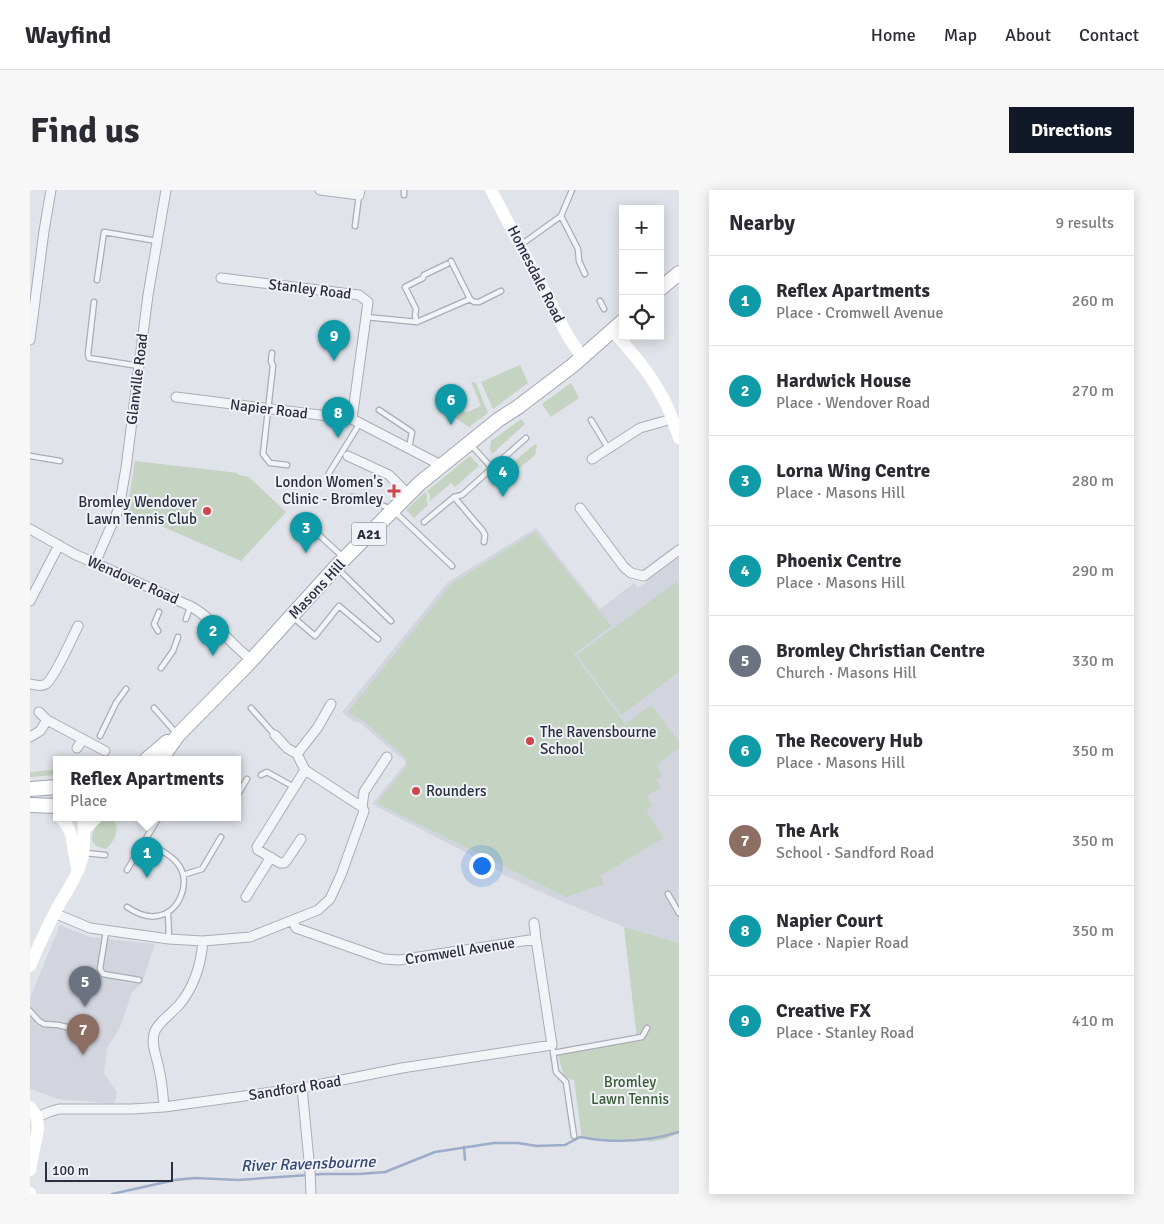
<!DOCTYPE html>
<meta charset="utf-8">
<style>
body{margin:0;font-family:Signika,sans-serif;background:#f7f7f7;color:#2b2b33}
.controls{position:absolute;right:15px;top:15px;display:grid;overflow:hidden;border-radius:0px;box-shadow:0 2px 12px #0003}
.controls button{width:45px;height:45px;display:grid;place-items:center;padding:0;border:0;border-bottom:1px solid #e1e1e2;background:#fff;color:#2b2b33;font:25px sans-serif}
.scale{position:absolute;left:15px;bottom:12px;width:128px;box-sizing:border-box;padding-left:5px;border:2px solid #292f40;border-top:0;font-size:14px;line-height:18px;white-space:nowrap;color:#292f40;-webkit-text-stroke:4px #f0f2f7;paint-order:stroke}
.you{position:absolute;left:451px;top:675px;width:18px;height:18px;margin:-12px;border:4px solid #fff;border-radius:50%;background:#1a73e8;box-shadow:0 0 0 8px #1a73e833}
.badge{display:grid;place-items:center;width:32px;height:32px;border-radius:50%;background:#111827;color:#fff;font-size:16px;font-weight:700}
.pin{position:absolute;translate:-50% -41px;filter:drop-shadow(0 1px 2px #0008)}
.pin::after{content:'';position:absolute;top:26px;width:18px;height:15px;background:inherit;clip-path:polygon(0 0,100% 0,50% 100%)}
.popup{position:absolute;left:23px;top:566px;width:188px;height:65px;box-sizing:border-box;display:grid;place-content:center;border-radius:0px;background:#fff;filter:drop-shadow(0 1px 4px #0005);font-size:16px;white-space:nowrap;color:#7c7c81}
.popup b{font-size:19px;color:#2b2b33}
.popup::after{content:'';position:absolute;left:50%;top:100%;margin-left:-10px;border:10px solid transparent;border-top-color:#fff}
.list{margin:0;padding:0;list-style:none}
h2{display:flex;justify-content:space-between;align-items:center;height:65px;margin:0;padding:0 20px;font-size:21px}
h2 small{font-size:16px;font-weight:400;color:#7c7c81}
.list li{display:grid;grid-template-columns:32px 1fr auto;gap:15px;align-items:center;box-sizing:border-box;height:90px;padding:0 20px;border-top:1px solid #e1e1e2}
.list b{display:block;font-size:19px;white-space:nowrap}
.list p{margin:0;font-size:16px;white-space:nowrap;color:#7c7c81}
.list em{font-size:16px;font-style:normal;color:#7c7c81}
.icon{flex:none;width:28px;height:28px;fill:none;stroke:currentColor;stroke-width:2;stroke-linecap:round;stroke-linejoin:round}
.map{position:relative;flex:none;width:649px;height:1004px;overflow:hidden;border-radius:0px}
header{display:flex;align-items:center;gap:30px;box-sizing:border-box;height:70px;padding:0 25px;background:#fff;border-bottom:1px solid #e1e1e2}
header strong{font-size:24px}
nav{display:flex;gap:28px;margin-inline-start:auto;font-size:18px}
.intro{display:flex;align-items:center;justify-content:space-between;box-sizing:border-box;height:120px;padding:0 30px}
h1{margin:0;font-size:35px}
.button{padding:12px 22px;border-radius:0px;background:#111827;color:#fff;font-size:18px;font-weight:700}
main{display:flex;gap:30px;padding:0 30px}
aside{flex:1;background:#fff;border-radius:0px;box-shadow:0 2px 12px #0003}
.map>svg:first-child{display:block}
.built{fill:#d2d5de}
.green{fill:#c4d3c2}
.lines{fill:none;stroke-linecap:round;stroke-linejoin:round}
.stream{stroke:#9cacc9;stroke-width:2.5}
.service-casing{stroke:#a9adb6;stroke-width:7}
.minor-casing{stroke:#a9adb6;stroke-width:11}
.primary-casing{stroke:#a0a6b5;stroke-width:16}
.service{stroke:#f3f4f7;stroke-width:4.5}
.minor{stroke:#f3f4f7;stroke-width:9}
.secondary{stroke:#fff;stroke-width:12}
.primary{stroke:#fff;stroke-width:14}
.poi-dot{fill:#cd474b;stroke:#f0f2f7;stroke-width:2}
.labels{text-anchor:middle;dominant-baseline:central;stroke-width:4;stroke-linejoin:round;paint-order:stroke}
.shield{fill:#f0f2f7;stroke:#656a77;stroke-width:1}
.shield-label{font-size:14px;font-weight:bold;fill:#292f40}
.street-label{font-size:15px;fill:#292f40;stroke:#f0f2f7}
.poi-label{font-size:15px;fill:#292f40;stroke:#f0f2f7;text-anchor:end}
.park-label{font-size:15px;fill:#395c36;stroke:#f0f2f7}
.water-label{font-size:16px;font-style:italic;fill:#334874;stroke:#f0f2f7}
</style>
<header>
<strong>Wayfind</strong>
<nav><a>Home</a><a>Map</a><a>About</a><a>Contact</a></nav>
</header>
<div class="intro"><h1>Find us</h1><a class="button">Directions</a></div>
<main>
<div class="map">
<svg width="649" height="1004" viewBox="0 0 649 1004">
<rect width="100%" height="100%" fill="#e0e3e9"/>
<path class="built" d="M506,338L570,419L604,393L608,398L649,367V753L594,737L526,709L472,684L468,680L435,662L342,614L375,574V571L329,532H324L312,522L418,392Z
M30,735L60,747L125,754L112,793L102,802L90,837L77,858L74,883L87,903L84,914L28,909L0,899V808Z"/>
<path class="green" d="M490,175L498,193L463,219L451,192Z
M441,191L446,193L458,223L439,237L415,221L431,215L435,223L451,216Z
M541,193L549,208L521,227L512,214Z
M491,229L495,234L462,264L460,259L461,251Z
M505,254L507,256L505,265L467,297L462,292L464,289L460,285L462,283L466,287Z
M440,266L449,276L425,297L421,293L399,312L400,305L397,301Z
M105,271L208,283V285L219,287L256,322L211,371L97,321Z
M395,302L397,305V312L398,315L384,328L376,320Z
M505,342L581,436L544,464L595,534L621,515L649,552V558L626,575L632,586L626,590L631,597L617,606L623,616L616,620L633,648L570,686L574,694L536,707L347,613L376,577C378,574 377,570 375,567L330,528H326L318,522L421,394Z
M646,392L649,396V482L591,525L547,465Z
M27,579V585L0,587V582H2Z
M73,627H81C92,637 85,651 76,659C52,655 64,638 73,627Z
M594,737L649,753V943L636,949L619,952L618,950L552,949L544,890L534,887L528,864L607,849Z"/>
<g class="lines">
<path class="stream" d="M434,957L435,970
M82,1004L145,990L165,988L208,990L293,984H329L355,982L405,962L464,953H488L507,956L535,955L550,947C582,953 617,952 649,942"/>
<defs>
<path id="service" d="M374,5V0
M531,26L548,59L549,71L555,84
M325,36L329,5
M492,54L531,26L542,0
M67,90L74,42L127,51
M440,109L444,112H449L471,101
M570,111L574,119
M64,112L58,164L59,168L109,176
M336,127L387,132L440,109L421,71
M387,132L385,126L386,119L375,97L393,88L394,85L417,74
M242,163L241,171L243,176L233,264L240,273L257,275
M349,220L382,242L379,258
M561,230L578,258
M0,266L30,271
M462,278L496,248
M299,283L330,233
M424,307L453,341L455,345L454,352
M305,308L323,307L336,308L363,320L422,376
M274,331L314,368
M394,332L424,307L432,305L462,278L441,255
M307,378L361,431
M263,427L285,446L309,416L348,449
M156,429L160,417
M128,441L124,434L129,422
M131,478L143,461L148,447
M124,518L147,544
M221,518L245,545
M70,546L86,513L96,499
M231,585L237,582L264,597
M207,606L217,589
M55,663L75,665
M97,680L129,627
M153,685L172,679L191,647
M638,704L649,723
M97,717C106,723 116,728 127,726C149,723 160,695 150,677C143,665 126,658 115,651
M138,722L139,749
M76,741L70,779L73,784L109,790
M0,821L9,831L14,834L28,835L45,839L56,848
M523,861L526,882L536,892L544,946
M523,863L612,847L617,838"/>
<path id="minor" d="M290,0L329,5L330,0
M191,88L329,105L338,112L322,229
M0,150L14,41L21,0
M146,207L322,229L405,272L409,276
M318,266L359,285L379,305
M562,269L610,238L642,229
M550,318L594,377L601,383L614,386L649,360
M0,339L46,365L65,373L160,416C185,429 199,454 222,470
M65,373L89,318L96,278L118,105L136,0
M0,411L29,355
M0,494C5,495 11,497 16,494C25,487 42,448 48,436
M9,522L17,530
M0,547L10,541L17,530L75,561
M47,558L53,549
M267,564L288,537L301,514
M332,617L334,602L357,567
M271,649L257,670L254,673H250L228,660L227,657L275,580
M216,707L241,667
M24,723L60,738L139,749L173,751L220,747L288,720L300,709L311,685L334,621L332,617L275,580L267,564L257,558L245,545
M504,733L506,749
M272,898L280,981L281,1004
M134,917C133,905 132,891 129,879C127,867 121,856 124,844C126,834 142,823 149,815C165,796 171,775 173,751
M7,927L19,922L29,919H102L134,917L272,898L372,878L522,855L506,749L369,770L354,769L266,738L263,731"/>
<path id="primary" d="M630,99L649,83
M117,569L137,552
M131,569L148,545L217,475L306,377L390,293L468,230L488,217L542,176L593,131
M0,599L27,597
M0,615L27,616"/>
</defs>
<use href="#service" class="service-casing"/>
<use href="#minor" class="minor-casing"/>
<use href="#primary" class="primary-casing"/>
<use href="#service" class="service"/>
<use href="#minor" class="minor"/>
<path class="secondary" d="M461,0L539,148L552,167
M582,140C601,161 620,183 633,208C640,220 644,234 649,248
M30,627L38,637L42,647L43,658L48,681
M54,640L67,627
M0,776C9,755 18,734 30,713C39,698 49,683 53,665C55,653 54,639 53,627
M0,917L7,927L8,939L0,980
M0,1003V1004"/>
<use href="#primary" class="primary"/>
</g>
<g class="poi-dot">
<path d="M361.5 293.5h5v5h5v5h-5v5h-5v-5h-5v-5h5z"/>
<circle cx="177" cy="321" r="5"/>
<circle cx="500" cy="551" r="5"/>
<circle cx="386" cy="601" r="5"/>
</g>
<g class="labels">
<rect class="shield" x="321.5" y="332.5" width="35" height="23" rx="4"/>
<g class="shield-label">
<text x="339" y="344">A21</text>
</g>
<g class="street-label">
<text transform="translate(506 84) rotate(63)">Homesdale Road</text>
<text transform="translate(280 99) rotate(7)">Stanley Road</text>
<text transform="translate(107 189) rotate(-83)">Glanville Road</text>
<text transform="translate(239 219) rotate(7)">Napier Road</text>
<text transform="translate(103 390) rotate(24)">Wendover Road</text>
<text transform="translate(287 399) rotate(-47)">Masons Hill</text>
<text transform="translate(430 761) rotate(-9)">Cromwell Avenue</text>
<text transform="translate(265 898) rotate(-9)">Sandford Road</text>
</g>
<g class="poi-label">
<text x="353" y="292">London Women's<tspan x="353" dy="17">Clinic - Bromley</tspan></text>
<text x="167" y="312">Bromley Wendover<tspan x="167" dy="17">Lawn Tennis Club</tspan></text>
<text x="510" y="542" text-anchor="start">The Ravensbourne<tspan x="510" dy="17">School</tspan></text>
<text x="396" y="601" text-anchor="start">Rounders</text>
</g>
<g class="park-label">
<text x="600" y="892">Bromley<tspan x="600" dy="17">Lawn Tennis</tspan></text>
</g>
<g class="water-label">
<text transform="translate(278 974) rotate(-2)">River Ravensbourne</text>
</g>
</g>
</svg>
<div class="controls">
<button>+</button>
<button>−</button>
<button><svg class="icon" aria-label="locate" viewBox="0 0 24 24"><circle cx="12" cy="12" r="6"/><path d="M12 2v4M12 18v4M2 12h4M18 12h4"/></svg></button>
</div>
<div class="scale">100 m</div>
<div class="you"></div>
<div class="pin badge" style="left:117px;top:688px;background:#0f9aa8">1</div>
<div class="popup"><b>Reflex Apartments</b>Place</div>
<div class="pin badge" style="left:183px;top:466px;background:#0f9aa8">2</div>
<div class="pin badge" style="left:276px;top:363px;background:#0f9aa8">3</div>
<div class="pin badge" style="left:473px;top:307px;background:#0f9aa8">4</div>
<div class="pin badge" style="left:55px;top:817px;background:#6b7280">5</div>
<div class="pin badge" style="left:421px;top:235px;background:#0f9aa8">6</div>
<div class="pin badge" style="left:53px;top:865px;background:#8d6e63">7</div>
<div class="pin badge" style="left:308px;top:248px;background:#0f9aa8">8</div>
<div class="pin badge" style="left:304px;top:171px;background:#0f9aa8">9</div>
</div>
<aside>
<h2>Nearby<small>9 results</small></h2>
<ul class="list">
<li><span class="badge" style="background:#0f9aa8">1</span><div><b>Reflex Apartments</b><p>Place · Cromwell Avenue</p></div><em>260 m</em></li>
<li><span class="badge" style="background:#0f9aa8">2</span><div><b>Hardwick House</b><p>Place · Wendover Road</p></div><em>270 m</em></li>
<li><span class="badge" style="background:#0f9aa8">3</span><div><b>Lorna Wing Centre</b><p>Place · Masons Hill</p></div><em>280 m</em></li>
<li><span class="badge" style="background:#0f9aa8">4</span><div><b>Phoenix Centre</b><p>Place · Masons Hill</p></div><em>290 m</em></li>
<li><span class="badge" style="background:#6b7280">5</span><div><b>Bromley Christian Centre</b><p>Church · Masons Hill</p></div><em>330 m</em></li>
<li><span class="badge" style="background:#0f9aa8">6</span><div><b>The Recovery Hub</b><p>Place · Masons Hill</p></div><em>350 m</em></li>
<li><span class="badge" style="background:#8d6e63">7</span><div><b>The Ark</b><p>School · Sandford Road</p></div><em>350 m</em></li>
<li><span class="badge" style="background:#0f9aa8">8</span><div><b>Napier Court</b><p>Place · Napier Road</p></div><em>350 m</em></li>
<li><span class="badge" style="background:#0f9aa8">9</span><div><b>Creative FX</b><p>Place · Stanley Road</p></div><em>410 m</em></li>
</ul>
</aside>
</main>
